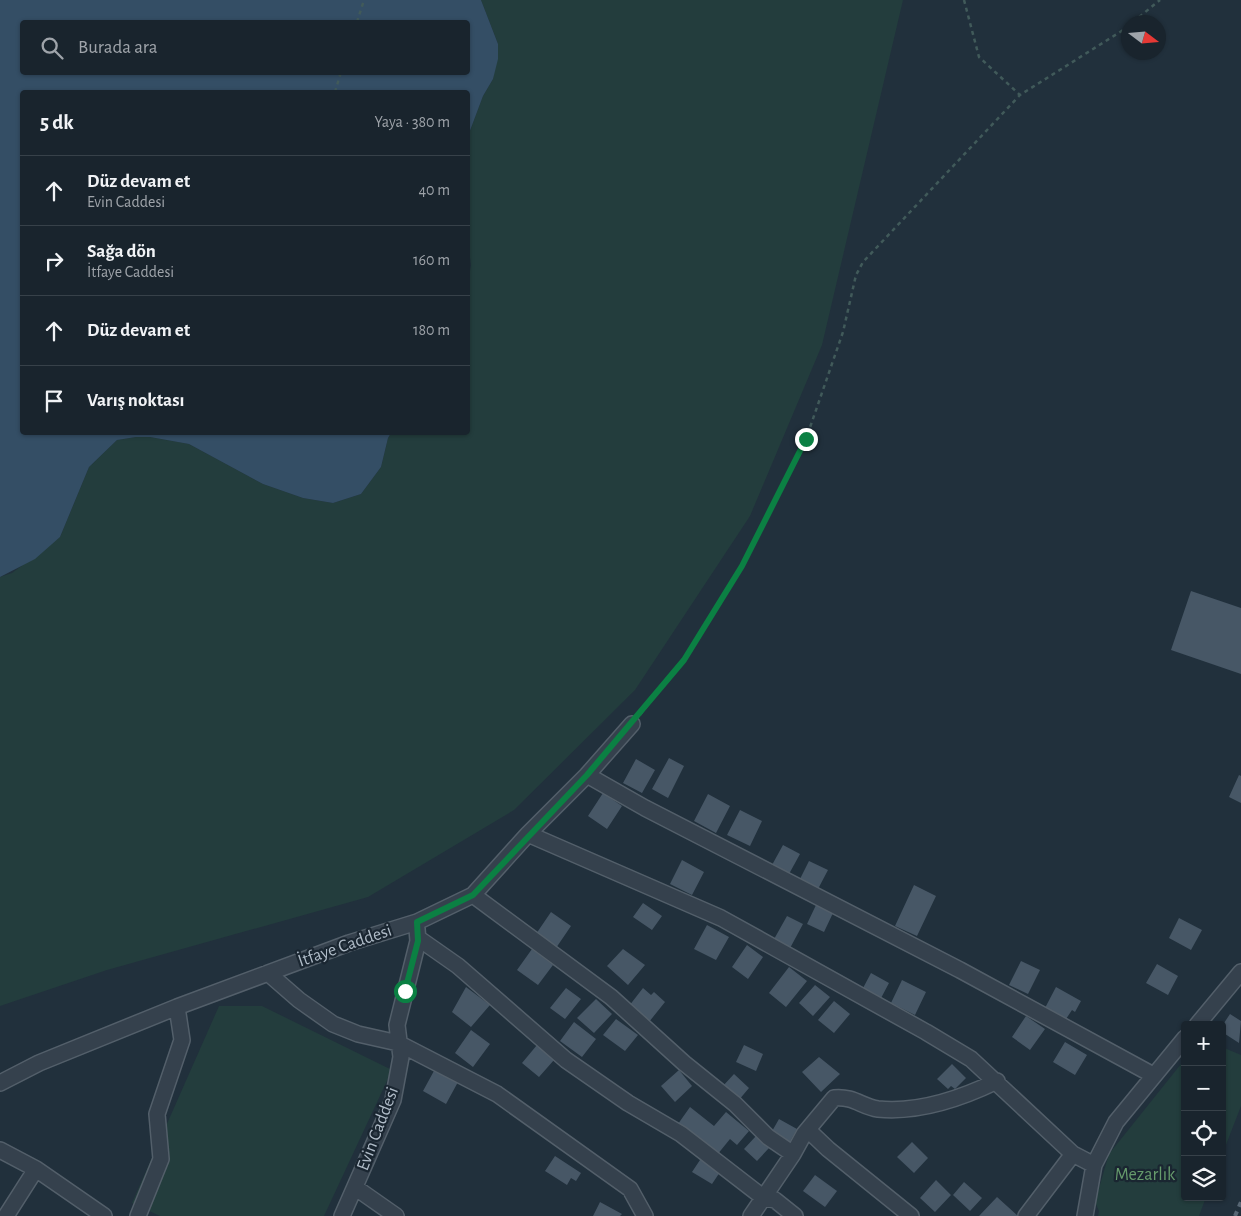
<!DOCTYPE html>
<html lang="tr">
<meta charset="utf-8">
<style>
body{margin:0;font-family:"Alegreya Sans",sans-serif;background:#222c35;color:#f1f3f6}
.controls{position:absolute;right:15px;bottom:15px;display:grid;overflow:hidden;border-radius:5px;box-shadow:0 1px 4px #0004}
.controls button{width:45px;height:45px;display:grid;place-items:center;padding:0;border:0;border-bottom:1px solid #374149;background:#19242d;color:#f1f3f6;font:25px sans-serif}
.compass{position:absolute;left:1121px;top:15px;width:45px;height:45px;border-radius:50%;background:#19242d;box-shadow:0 1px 4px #0004;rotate:106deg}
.stop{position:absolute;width:15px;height:15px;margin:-11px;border:4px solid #0b8043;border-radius:50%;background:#fff}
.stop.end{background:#0b8043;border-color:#fff;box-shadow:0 1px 5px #0008}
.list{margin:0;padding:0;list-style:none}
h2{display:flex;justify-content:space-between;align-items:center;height:65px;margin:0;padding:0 20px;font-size:21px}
h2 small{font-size:16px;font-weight:400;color:#9fa4aa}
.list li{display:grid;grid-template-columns:32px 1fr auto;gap:15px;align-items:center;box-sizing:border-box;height:70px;padding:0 20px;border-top:1px solid #374149}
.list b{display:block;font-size:19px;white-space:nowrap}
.list p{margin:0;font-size:16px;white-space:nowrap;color:#9fa4aa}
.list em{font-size:16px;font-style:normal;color:#9fa4aa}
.icon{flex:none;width:28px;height:28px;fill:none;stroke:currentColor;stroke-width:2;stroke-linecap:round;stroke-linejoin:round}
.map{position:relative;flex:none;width:1241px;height:1216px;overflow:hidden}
.search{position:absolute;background:#19242d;box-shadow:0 1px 4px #0004;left:20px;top:20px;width:450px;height:55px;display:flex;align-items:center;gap:12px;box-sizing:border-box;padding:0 18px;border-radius:5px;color:#9fa4aa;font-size:19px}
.panel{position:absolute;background:#19242d;box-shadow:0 1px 4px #0004;left:20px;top:90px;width:450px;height:345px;border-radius:5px}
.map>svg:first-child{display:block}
.green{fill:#233d3d}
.water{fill:#344e65;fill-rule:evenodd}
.building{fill:#475766}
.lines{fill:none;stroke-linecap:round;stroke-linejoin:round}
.minor-casing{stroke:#535f6a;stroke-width:18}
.path{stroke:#415a5a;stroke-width:2.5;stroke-dasharray:4 4;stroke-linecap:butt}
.minor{stroke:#35414d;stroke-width:15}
.rail{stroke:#576674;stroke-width:4;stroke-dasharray:5 5;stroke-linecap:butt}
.route{stroke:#0b8043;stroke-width:6}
.labels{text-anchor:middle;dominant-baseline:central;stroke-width:4.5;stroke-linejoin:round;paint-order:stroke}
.street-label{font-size:18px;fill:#b0bcc8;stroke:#1a2631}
.park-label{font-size:18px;fill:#669b6c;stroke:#1a2631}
</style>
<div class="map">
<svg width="1241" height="1216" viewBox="0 0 1241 1216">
<rect width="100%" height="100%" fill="#21303c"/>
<path class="green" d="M481,0H903L822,345L750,516L635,690L514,810L368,897L107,970L0,1006V577L12,573L60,537L89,467L117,440L136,437H150L189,444L263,484L303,498L333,503L361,494L381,467L388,438L391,433L468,432V281L471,265L468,244V136L483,96L493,79L498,44Z
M219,1006H262L392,1070L324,1216H160L132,1203Z
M1222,1047L1241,1055V1106L1222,1155Z
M1185,1059V1197H1206L1199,1216H1098L1099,1211L1095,1202L1109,1154Z"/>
<path class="water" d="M0,0H481L498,44V59L493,79L483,96L468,136V92H22V432L391,433L388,438L381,467L361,494L333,503L303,498L263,484L189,444L150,437H136L117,440L89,467L60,537L35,559L0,577ZM22,22H468V72H22Z"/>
<path class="building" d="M1191,591L1241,608V674L1171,650Z
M669,758L684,766L668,798L652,789Z
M636,759L655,770L642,793L623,783Z
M1239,775L1241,776V803L1229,797Z
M603,793L622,806L607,829L588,816Z
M708,794L730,806L716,833L694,821Z
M740,810L762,821L750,846L727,835Z
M783,845L800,854L789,874L772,865Z
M682,860L704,872L692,895L670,884Z
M809,861L828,870L818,889L800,879Z
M914,885L936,896L917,936L895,926Z
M643,903L662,916L652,930L633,917Z
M816,905L833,913L824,932L807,924Z
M551,912L571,926L556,948L536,934Z
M787,916L803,924L789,950L773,941Z
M1179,918L1202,930L1191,950L1169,938Z
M707,925L729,937L716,960L694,949Z
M747,945L763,957L748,979L732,967Z
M532,949L553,965L538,985L517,970Z
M623,949L645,965L628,985L607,966Z
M1021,961L1040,970L1028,994L1009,985Z
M1157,964L1178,976L1168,995L1146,983Z
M789,967L807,981L786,1007L769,993Z
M871,973L889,983L880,1000L862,990Z
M902,980L926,992L915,1015L891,1003Z
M815,985L830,997L813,1016L799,1003Z
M466,987L490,1005L471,1027L452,1012Z
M1056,987L1081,1001L1075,1012L1072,1010L1066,1019L1045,1008Z
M566,988L581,999L565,1019L550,1008Z
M643,988L651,995L654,992L665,1002L649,1022L629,1006Z
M596,999L612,1014L594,1033L577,1018Z
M834,1001L850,1014L834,1033L818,1020Z
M1230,1014L1241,1021L1239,1043L1222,1032V1026Z
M1026,1016L1045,1029L1030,1050L1012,1037Z
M616,1019L638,1035L625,1051L603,1035Z
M574,1022L596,1039L582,1057L560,1041Z
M471,1030L490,1044L473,1067L455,1053Z
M1065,1042L1087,1055L1075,1075L1053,1062Z
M537,1045L554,1060L539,1077L522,1063Z
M744,1045L763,1054L756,1071L736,1062Z
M819,1057L840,1074L821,1092L802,1072Z
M952,1064L966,1078L955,1089L951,1086L948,1089L937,1079Z
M435,1069L458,1082L446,1104L423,1091Z
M679,1070L692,1086L675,1102L661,1086Z
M734,1074L749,1088L738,1101L722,1087Z
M690,1107L714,1126L726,1112L749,1131L737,1145L730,1139L717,1155L678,1124Z
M779,1119L797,1129L789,1143L771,1133Z
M756,1136L769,1148L757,1161L744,1149Z
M912,1142L928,1158L914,1173L897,1157Z
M555,1156L581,1173L576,1181L571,1178L567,1185L545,1171Z
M702,1157L722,1169L712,1184L692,1172Z
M815,1175L837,1191L825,1207L803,1191Z
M936,1180L951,1195L935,1212L920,1198Z
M964,1182L982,1198L970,1211L953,1195Z
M997,1197L1018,1216H979Z
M600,1202L622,1214L620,1216H593Z"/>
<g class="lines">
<defs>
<path id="minor" d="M587,775L645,808L960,970L1153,1075
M528,834L721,918L926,1032L971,1059L1073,1154L1094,1165
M473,895L611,997L684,1063L735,1104L768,1137L793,1154
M418,938L458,966L566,1060L628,1103L681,1134L764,1198L775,1200L795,1216
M268,973L299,1000L333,1024L358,1034L398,1043L497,1094L630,1189L645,1216
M1197,1025L1241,972
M0,1083L39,1063L177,1007L349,943L417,922L473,895L528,834L587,775L632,724
M808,1130L828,1149L911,1216
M0,1150L36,1169L104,1216
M356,1188L396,1216
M6,1216L36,1169
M138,1216L161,1159L157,1114L182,1040L177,1007
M342,1216L393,1100L401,1057L397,1025L418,941L417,929
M751,1216L793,1154L804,1134L834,1098C854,1096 862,1107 878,1109C918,1113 962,1098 997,1081
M1026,1216L1073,1154
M1085,1216L1094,1165L1116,1122L1185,1038"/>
</defs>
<use href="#minor" class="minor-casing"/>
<path class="path" d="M964,0L979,57L1020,95
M357,22L364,0
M1133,22L1160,0
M335,92L341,72
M640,715L683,660L742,566L806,439L843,332L856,275L863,262L1020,95L1128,27"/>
<use href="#minor" class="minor"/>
<path class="rail" d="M1235,1216L1241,1202"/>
</g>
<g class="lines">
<path class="route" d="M405,991L418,941L417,922L473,895L587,775L684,660L742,566L806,439"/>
</g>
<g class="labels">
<g class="street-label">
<text transform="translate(345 946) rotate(-19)">İtfaye Caddesi</text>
<text transform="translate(378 1129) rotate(-69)">Evin Caddesi</text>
</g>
<g class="park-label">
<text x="1145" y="1175">Mezarlık</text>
</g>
</g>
</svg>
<div class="controls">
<button>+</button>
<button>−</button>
<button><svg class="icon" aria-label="locate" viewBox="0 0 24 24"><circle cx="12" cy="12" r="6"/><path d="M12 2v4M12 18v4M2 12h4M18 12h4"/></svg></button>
<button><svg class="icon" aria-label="layers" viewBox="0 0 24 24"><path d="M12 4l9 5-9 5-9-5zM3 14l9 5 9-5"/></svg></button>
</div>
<svg class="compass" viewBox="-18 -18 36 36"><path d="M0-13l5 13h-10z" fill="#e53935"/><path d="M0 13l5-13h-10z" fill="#9fa4aa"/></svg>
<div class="stop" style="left:405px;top:991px"></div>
<div class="stop end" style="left:806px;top:439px"></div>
<div class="search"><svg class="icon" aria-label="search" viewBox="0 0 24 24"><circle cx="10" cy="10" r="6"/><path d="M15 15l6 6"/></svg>Burada ara</div>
<section class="panel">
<h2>5 dk<small>Yaya · 380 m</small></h2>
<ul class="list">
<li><svg class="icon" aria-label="ahead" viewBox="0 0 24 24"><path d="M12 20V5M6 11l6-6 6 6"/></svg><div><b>Düz devam et</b><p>Evin Caddesi</p></div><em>40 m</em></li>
<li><svg class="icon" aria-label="right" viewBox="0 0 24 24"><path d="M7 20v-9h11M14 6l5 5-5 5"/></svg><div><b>Sağa dön</b><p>İtfaye Caddesi</p></div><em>160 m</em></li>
<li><svg class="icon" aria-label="ahead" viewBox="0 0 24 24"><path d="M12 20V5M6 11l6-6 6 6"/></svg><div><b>Düz devam et</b></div><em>180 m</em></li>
<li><svg class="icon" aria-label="arrive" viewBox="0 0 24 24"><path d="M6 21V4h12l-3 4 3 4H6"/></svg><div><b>Varış noktası</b></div></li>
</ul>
</section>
</div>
